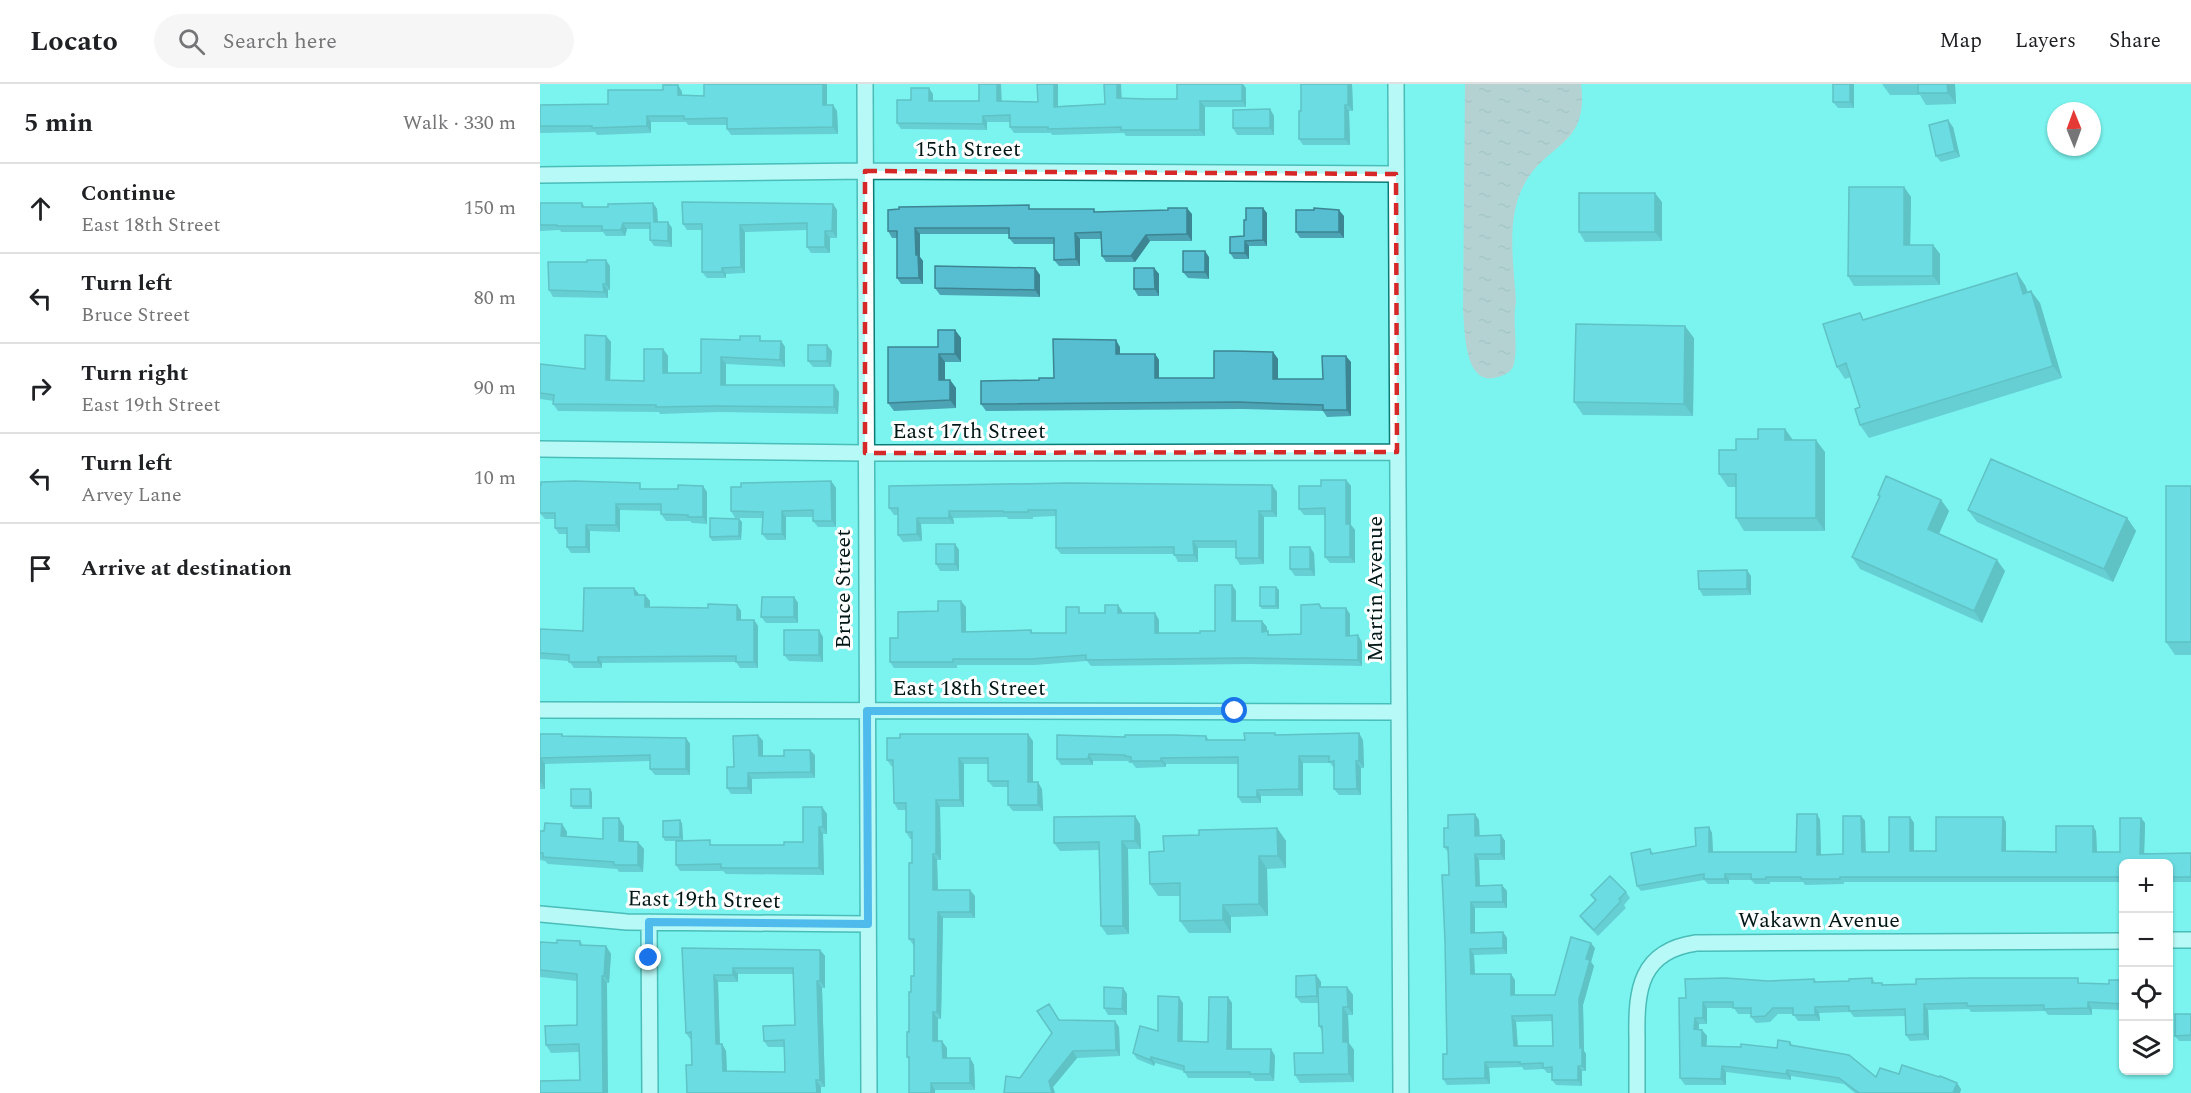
<!DOCTYPE html>
<meta charset="utf-8">
<style>
body{margin:0;font-family:Spectral,serif;background:#f6f6f6;color:#202124}
.controls{position:absolute;right:18px;bottom:18px;display:grid;overflow:hidden;border-radius:9px;box-shadow:0 2px 4px #0004}
.controls button{width:54px;height:54px;display:grid;place-items:center;padding:0;border:0;border-bottom:2px solid #e0e0e0;background:#fff;color:#202124;font:30px sans-serif}
.compass{position:absolute;left:1507px;top:18px;width:54px;height:54px;border-radius:50%;background:#fff;box-shadow:0 2px 4px #0004;rotate:359deg}
.stop{position:absolute;width:18px;height:18px;margin:-14px;border:4px solid #1a73e8;border-radius:50%;background:#fff}
.stop.end{background:#1a73e8;border-color:#fff;box-shadow:0 2px 6px #0008}
.list{margin:0;padding:0;list-style:none}
h2{display:flex;justify-content:space-between;align-items:center;height:78px;margin:0;padding:0 24px;font-size:26px}
h2 small{font-size:20px;font-weight:400;color:#757577}
.list li{display:grid;grid-template-columns:39px 1fr auto;gap:18px;align-items:center;box-sizing:border-box;height:90px;padding:0 24px;border-top:2px solid #e0e0e0}
.list b{display:block;font-size:22px;white-space:nowrap}
.list p{margin:0;font-size:20px;white-space:nowrap;color:#757577}
.list em{font-size:20px;font-style:normal;color:#757577}
.icon{flex:none;width:33px;height:33px;fill:none;stroke:currentColor;stroke-width:2;stroke-linecap:round;stroke-linejoin:round}
.map{position:relative;flex:none;width:1651px;height:1009px;overflow:hidden}
header{display:flex;align-items:center;gap:36px;box-sizing:border-box;height:84px;padding:0 30px;background:#fff;border-bottom:2px solid #e0e0e0}
header strong{font-size:28px}
nav{display:flex;gap:33px;margin-inline-start:auto;font-size:21px}
.search{width:420px;height:54px;background:#f6f6f6;display:flex;align-items:center;gap:15px;box-sizing:border-box;padding:0 21px;border-radius:33px;color:#757577;font-size:22px}
main{display:flex}
aside{flex:1;background:#fff}
.map>svg:first-child{display:block}
.water{fill:url(#water-ripples)}
.lines{fill:none;stroke-linecap:round;stroke-linejoin:round}
.street-casing{stroke:#0c7a77;stroke-width:18}
.street{stroke:#fff;stroke-width:15}
.wall{fill:#4ba3b4;fill-rule:evenodd}
.shaded-wall{fill:#3d8592}
.building{fill:#57bed1;stroke:#3d8592;stroke-width:1.5;fill-rule:evenodd}
.route{stroke:#1a73e8;stroke-width:8}
.marked{fill:none;stroke:#d62828;stroke-width:4.5;stroke-dasharray:12 8;stroke-linejoin:round}
.labels{text-anchor:middle;dominant-baseline:central;stroke-width:6;stroke-linejoin:round;paint-order:stroke}
.street-label{font-size:22px;fill:#001716;stroke:#fefefe}
</style>
<header>
<strong>Locato</strong>
<div class="search"><svg class="icon" aria-label="search" viewBox="0 0 24 24"><circle cx="10" cy="10" r="6"/><path d="M15 15l6 6"/></svg>Search here</div>
<nav><a>Map</a><a>Layers</a><a>Share</a></nav>
</header>
<main>
<aside>
<h2>5 min<small>Walk · 330 m</small></h2>
<ul class="list">
<li><svg class="icon" aria-label="ahead" viewBox="0 0 24 24"><path d="M12 20V5M6 11l6-6 6 6"/></svg><div><b>Continue</b><p>East 18th Street</p></div><em>150 m</em></li>
<li><svg class="icon" aria-label="left" viewBox="0 0 24 24"><path d="M17 20v-9H6M10 6l-5 5 5 5"/></svg><div><b>Turn left</b><p>Bruce Street</p></div><em>80 m</em></li>
<li><svg class="icon" aria-label="right" viewBox="0 0 24 24"><path d="M7 20v-9h11M14 6l5 5-5 5"/></svg><div><b>Turn right</b><p>East 19th Street</p></div><em>90 m</em></li>
<li><svg class="icon" aria-label="left" viewBox="0 0 24 24"><path d="M17 20v-9H6M10 6l-5 5 5 5"/></svg><div><b>Turn left</b><p>Arvey Lane</p></div><em>10 m</em></li>
<li><svg class="icon" aria-label="arrive" viewBox="0 0 24 24"><path d="M6 21V4h12l-3 4 3 4H6"/></svg><div><b>Arrive at destination</b></div></li>
</ul>
</aside>
<div class="map">
<svg width="1651" height="1009" viewBox="0 0 1651 1009">
<defs>
<pattern id="water-ripples" width="26" height="14" patternUnits="userSpaceOnUse" patternTransform="scale(1.5)"><rect width="26" height="14" fill="#fba8b2"/><path d="M2 4q2-2 4 0t4 0M15 11q2-2 4 0t4 0" fill="none" stroke="#d59098"/></pattern>
</defs>
<rect width="100%" height="100%" fill="#7bf4ef"/>
<path class="water" d="M925,0H1041C1049,62 1008,58 985,99C965,133 974,181 976,218C972,237 979,266 973,283C970,289 964,291 958,293C924,304 925,246 923,226Z"/>
<g class="lines">
<defs>
<path id="street" d="M325,0L329,1009
M856,0L861,1009
M0,91L325,87L856,90
M0,365L325,369L857,368
M0,626L858,628
M0,830L87,838L328,840
M109,838L110,1009
M1628,856H1651
M1097,1009C1097,990 1097,972 1097,953C1096,906 1100,867 1156,859L1584,857"/>
</defs>
<use href="#street" class="street-casing"/>
<use href="#street" class="street"/>
</g>
<path class="wall" d="M461,0V17L498,18L518,0V22L565,20L582,14L607,15H637L706,4V23H665V52H586L584,49L512,51L511,49H474L470,43V38H447V46L361,45L357,39L371,16L393,10V17H439Z
M761,0H812L813,27H809L810,61H763L759,55L761,27Z
M1293,0H1314V24H1298L1293,18Z
M1342,0H1415L1416,20L1386,21L1380,11H1350Z
M138,1L142,8V11L164,12L287,21L297,27L298,50L191,51L187,45V41H148L146,38H111V49L57,51L55,48L0,49V21L68,20Z
M730,25L734,32V51H697L693,44Z
M1413,43L1420,73L1401,78L1396,72Z
M1364,103L1371,113L1370,161H1393L1400,170V201L1314,202L1308,192Z
M1122,118V157L1045,158L1039,148Z
M0,119H42L45,123H68L113,119L117,125L118,138L132,144V163L114,162L110,156V145H87L85,152H66L63,148H21L20,146L0,147Z
M293,120L297,126V154H290V169H271L267,163V146L205,148V189L186,190V194H167L162,188V146H147L143,140Z
M491,125H554L555,128L652,130V157H610L595,178H566L562,172V155H540V182H519L514,176V160H474L469,154V150H380V173L383,177V200H361L357,194V154H352L348,147Z
M727,129V162H709V175H694L690,169L704,152Z
M804,132V154H760L756,148Z
M669,173V195L648,194L643,188Z
M70,182V206H68V214L13,213L9,206Z
M495,184L500,191V213L400,211L395,204Z
M614,184L619,190V212H598L594,205Z
M1485,201L1488,208L1500,219L1522,294L1329,354L1320,341V323L1311,293L1305,295L1297,283L1325,235Z
M415,246L421,254V278H405V296H410L416,304V324L354,327L348,319L398,263Z
M66,252L71,258L70,296L104,297L123,265L128,272V289H161V255L241,257L245,263V283L186,280V301L299,308L298,330L179,328L120,330L119,328L18,327L13,320L14,317L0,315V280L45,285Z
M1154,254L1153,332L1043,331L1034,318Z
M580,263V270H615L619,276V294H674L733,268L738,275V295H783L811,278V332L787,333L783,327L703,325L446,327L441,320L499,296L514,294Z
M292,267L291,283H273L268,277Z
M1245,345L1253,356L1285,368V447H1204L1196,434V403H1188L1179,390L1196,366L1218,355Z
M806,396L811,402V441L815,446V479H790L785,473V431H764L759,425L781,402Z
M291,397L296,404V443H278L273,437V433H246V456H227L222,450V434H195L191,427L201,403Z
M732,401L737,408V433H724V480L700,481L696,474V464H658V478H638L634,470H521L516,464V432L493,433V435H468L467,433L413,434L414,440H381L382,457L363,458L358,451V431H354L349,424Z
M1651,402V571H1635L1626,558Z
M104,405L167,408V440L152,439L150,437H126L121,430V427L80,426V448L50,447V469H31L27,463V450H19L15,444V435H5L0,429Z
M1338,411L1401,416L1409,427L1399,450L1465,487L1442,539L1320,485L1312,473L1339,413Z
M1428,426L1587,434L1596,447L1573,498L1437,438Z
M199,435L202,438L201,456L172,457L170,453Z
M415,460L419,466V487H400L396,480Z
M774,469L775,492H755L750,485Z
M1211,492V511L1163,512L1159,505Z
M692,501L696,507V537L727,543V547L730,551L761,550L779,520L782,524L810,530V552L822,558V582L709,580L551,582L547,577L495,581H417V584H354L350,578L358,554L398,527L426,523V548L491,546L493,549H526L543,529H565L578,521L582,527V529H615L619,536V549H660L675,547Z
M736,503L739,506V525H722L720,522Z
M99,510V511H105L110,517V523L168,524L197,521L201,527V536H214L218,542V584H200L196,578L62,579V584H34L29,577L0,575V545L43,547Z
M254,513L258,519V539H226L221,533Z
M283,553V578L249,577L244,571Z
M0,650H22L23,653L146,654L150,660V691H115L110,685V677L5,680V705H0Z
M218,651L223,657V672L275,671V694L212,695V710H191L187,704L194,683Z
M736,651L823,656L824,684H821V711H799L794,705V684L790,679H763V712H721V719H702L698,713V680H626V683L596,684L592,679H589L588,677H553V681H521L517,675L585,653L666,652L669,656H705Z
M493,657V698L502,705L503,727H473L468,721V703H453L448,697V680H424V723H400L401,776H397L398,806L435,812V834H403L401,935H398V957L407,964V974H430L434,981L435,1006H395V1009H369V976L367,973L371,908L374,892V862L369,855L372,779V755H370L366,748V726H358L354,719L353,682L352,683L347,676Z
M52,708V725H33L31,722Z
M282,723L287,730V750H283L284,791L186,790L183,787H140L136,781V757H125L123,753L142,739L143,757L173,761H244L263,758Z
M1277,730L1280,736L1281,771L1303,770L1321,732L1325,737V768H1349L1370,733L1374,739V767H1396L1466,738V767L1516,768L1556,747L1557,768H1580L1601,734L1605,739L1604,769H1651V798H1629V780H1584V798H1304V800L1265,801L1263,798H1230V800H1215L1211,796H1189V800H1168L1164,796L1101,807L1097,802L1110,765L1114,770L1156,762L1169,743L1172,749L1173,768H1256Z
M939,736V751H961L965,757V776H939L940,802L967,807V824H935V849L963,848L967,854V870L934,871L935,890L975,896V911H1015L1055,864L1051,878L1054,882L1043,921L1044,967L1046,970V987H1042V1002L1016,1001L1012,996V989H1007L1004,985L984,986L982,983L949,984L950,1000L907,1001L903,995L907,970L909,791L908,768L904,763L908,744ZM1013,937V962H978L976,938Z
M22,740L27,748L26,752L63,755L84,742V757L104,765L103,788H79L77,785L8,780L5,777L0,776V747H4Z
M600,740L601,765H588L589,850L567,851L561,842L559,766L520,767L514,759Z
M737,744L746,757V784L727,785L728,832L691,833V849H649L640,837V812H618L610,800L624,767L659,751Z
M1086,808L1090,814L1084,821L1086,824L1058,852L1044,838L1040,832L1055,817L1051,811Z
M40,857L43,861L66,862L71,870L69,899H67L40,996L39,968L11,969L6,961L37,941V897L0,893V858L17,859Z
M142,864L280,866L285,872V904H282L285,1003H281V1009H147L152,981L151,955H150L146,949ZM198,890H253L255,941L224,957L228,963H244L245,988H187L186,967L182,960H180L178,898H198Z
M776,891L781,898V903H807L813,911V931H808L809,959L814,966V998L760,999L755,991L783,969L782,947L779,942L778,919H761L756,913Z
M1332,894L1335,899H1342L1343,901L1569,900L1584,896V926L1552,925V931H1508L1505,927L1431,928L1429,925L1388,926L1389,956L1370,957L1366,951L1365,932L1314,933L1310,928L1279,929L1280,937H1258L1253,930H1238L1230,938L1216,939L1211,933V930H1198L1194,924H1167V940H1159V945L1162,946L1167,952L1166,962L1237,964L1250,958L1253,962L1336,993L1359,990L1421,1005L1420,1009H1315L1304,1000L1251,992V996L1186,988V1001H1145L1140,994L1146,914L1228,897L1274,895L1277,898L1309,897Z
M583,904L587,910V931H568L564,924Z
M688,913L692,919V965H731L735,972L734,997H715L713,994H648L644,987L615,979L614,982L597,975L593,969L618,947L643,919V958H668Z
M1651,930V957H1639L1635,952Z
M520,936L579,943L580,972L537,974L513,1003L515,1009H464L480,994L512,949Z"/>
<path class="shaded-wall" d="M283,0H287V27L283,21Z
M457,0H461L462,23L457,17Z
M514,0H518V29L514,23Z
M577,0H581L582,20L577,14Z
M702,0H703L706,4V23L702,17Z
M808,0H812L813,27L808,21Z
M1310,0H1314V24L1310,18Z
M1407,0H1415L1416,20L1408,9Z
M138,1L142,8V18L138,11Z
M389,4L393,10V23L389,17Z
M660,17L665,23V52L660,46Z
M293,21L297,27L298,50L293,43Z
M805,21L809,27L810,61L805,55Z
M730,25L734,32V51L730,44Z
M107,32L111,38V49L107,42Z
M443,32L447,38V46L443,40Z
M1408,36L1413,43L1420,73L1415,67Z
M1364,103L1371,113L1370,170L1364,161Z
M1115,109L1122,118V157L1115,148Z
M113,119L117,125L118,144L114,138Z
M293,120L297,126V154L292,147Z
M647,124L652,130V157L647,150Z
M723,124L727,129V162L723,156Z
M799,126L804,132V154L799,148Z
M128,138L132,144V163L128,157Z
M83,139L87,145L85,152L81,146Z
M200,141L205,148V189L201,183Z
M375,144L380,150V173L383,177V200L379,194L376,171Z
M285,147L290,154V169L285,163Z
M535,149L540,155V182L536,175Z
M606,151L610,157L595,178L591,172Z
M705,157L709,162V175L705,169Z
M1393,161L1400,170V201L1393,192Z
M665,167L669,173V195L665,188Z
M66,176L70,182V206L66,200Z
M182,184L186,190V194L182,188Z
M495,184L500,191V213L495,206Z
M614,184L619,190V212L615,205Z
M1477,189L1485,201L1492,222L1483,210Z
M63,200L68,206V214L64,208Z
M1491,207L1500,219L1522,294L1513,282Z
M1145,242L1154,254L1153,332L1144,320Z
M415,246L421,254V278L415,270Z
M66,252L71,258L70,303L66,296Z
M576,256L580,263V277L576,270Z
M241,257L245,263V283L240,276Z
M287,261L292,267L291,283L287,277Z
M123,265L128,272V296L123,289Z
M733,268L738,275V302L733,295Z
M399,270L405,278V304L399,296Z
M615,270L619,276V301L615,294Z
M806,272L811,278V332L807,326Z
M181,273L186,280V307L181,301Z
M410,296L416,304V324L410,316Z
M294,301L299,308L298,330L294,323Z
M1245,345L1254,358L1245,356Z
M1276,356L1285,368V447L1276,434Z
M806,396L811,402V441L815,446V479L810,473L806,440Z
M291,397L296,404V443L292,437Z
M732,401L737,408V433L732,427Z
M163,402L167,408V440L163,433Z
M1401,416L1409,427L1396,456L1388,445Z
M76,420L80,426V448L76,441Z
M242,427L246,433V456L242,450Z
M409,427L413,434L414,440L409,434Z
M719,427L724,433V480L719,474Z
M377,434L381,440L382,457L377,450Z
M1587,434L1596,447L1573,498L1564,485Z
M199,435L202,438L201,456L199,452Z
M46,441L50,447V469L46,463Z
M653,457L658,464V478L654,471Z
M415,460L419,466V487L415,480Z
M770,463L774,469L775,492L770,485Z
M1457,476L1465,487L1442,539L1434,527Z
M1207,486L1211,492V511L1207,505Z
M692,501L696,507V543L692,537Z
M736,503L739,506V525L736,522Z
M94,504L99,510V517L95,511Z
M105,511L110,517V529L105,523Z
M254,513L258,519V539L254,533Z
M421,517L426,523V554L422,548Z
M197,521L201,527V542L197,536Z
M578,521L582,527V536L578,529Z
M806,524L810,530V558L806,552Z
M615,529L619,536V556L615,549Z
M214,536L218,542V584L214,578Z
M722,537L727,543V554L722,548Z
M279,546L283,553V578L279,571Z
M818,551L822,558V582L818,576Z
M58,573L62,579V584L58,578Z
M819,649L823,656L824,684L819,677Z
M488,650L493,657V705L488,698Z
M218,651L223,657V678L219,672Z
M146,654L150,660V691L146,685Z
M270,666L275,671V694L271,688Z
M549,670L553,677V681L548,675Z
M759,672L763,679V712L759,705Z
M1,674L5,680V705L1,698Z
M419,674L424,680V723L420,716Z
M621,674L626,680V683L621,677Z
M816,677L821,684V711L817,705Z
M208,689L212,695V710L208,704Z
M498,698L502,705L503,727L498,721Z
M50,705L52,708V725L50,722Z
M717,706L721,712V719L717,713Z
M396,716L400,723L401,776L396,770Z
M282,723L287,730V750L283,743Z
M935,730L939,736L940,757L935,752Z
M1277,730L1280,736L1281,776L1277,771Z
M595,732L600,740L601,765L595,757Z
M1321,732L1325,737L1326,773L1322,768Z
M1370,733L1374,739V773L1370,767Z
M1463,733L1466,738V773L1462,767Z
M79,734L84,742V765L79,757Z
M1601,734L1605,739L1604,775L1600,770Z
M140,736L142,739L143,757L140,753Z
M22,740L27,748L26,759L21,752Z
M1553,742L1556,747L1557,773L1553,768Z
M279,743L283,750L284,791L279,784Z
M1169,743L1172,749L1173,773L1169,768Z
M737,744L746,757V784L738,772Z
M961,751L965,757V776L961,770Z
M582,757L588,765L589,850L583,842Z
M98,758L104,765L103,788L98,781Z
M393,770L397,776L398,812L393,806Z
M935,770L939,776L940,808L936,802Z
M719,772L727,785L728,832L719,820Z
M1185,790L1189,796V800L1185,795Z
M962,801L967,807V824L963,818Z
M430,806L435,812V834L430,828Z
M931,818L935,824V855L931,849Z
M683,821L691,833V849L683,836Z
M398,828L403,834L401,935L397,928Z
M963,848L967,854V870L963,864Z
M1051,859L1055,864L1051,878L1054,882L1043,921L1044,967L1046,970V987L1042,982L1040,964L1039,915L1046,875Z
M66,862L71,870L69,899L64,892Z
M930,865L934,871L935,896L931,890Z
M280,866L285,872V904L280,897Z
M193,884L198,890V898L193,891Z
M971,890L975,896V917L971,911Z
M174,891L178,898L180,967L176,960Z
M776,891L781,898V919L777,912Z
M62,892L67,899L68,1009H63Z
M277,897L282,904L285,1003L280,996Z
M807,903L813,911V931L808,923Z
M583,904L587,910V931L582,925Z
M639,913L643,919L642,964L638,957Z
M688,913L692,919V971L687,965Z
M1163,918L1167,924V940L1163,934Z
M1548,918L1552,925V931L1548,924Z
M1384,920L1388,926L1389,956L1384,950Z
M803,923L808,931L809,959L814,966V998L809,990L803,958Z
M1275,923L1279,929L1280,937L1275,931Z
M393,928L398,935V963L393,957Z
M972,932L976,938L978,968L974,962Z
M1155,934L1159,940L1158,951L1154,945Z
M575,937L579,943L580,972L576,966Z
M1162,946L1167,952L1166,969L1162,962Z
M402,957L407,964V981L403,974Z
M182,960L186,967L187,994L183,987Z
M731,965L735,972L734,997L730,990Z
M533,967L537,974L513,1003L515,1009H512L509,997Z
M611,973L615,979L614,982L610,976Z
M430,974L434,981L435,1006L430,999Z
M945,978L949,984L950,1000L945,994Z
M1038,982L1042,987V1002L1038,996Z
M1182,982L1186,988V1001L1181,995Z
M1247,986L1251,992V996L1246,990Z
M276,996L281,1003V1009H277Z
M391,999L395,1006V1009H391Z
M1417,999L1421,1005L1420,1009H1413Z"/>
<path class="building" d="M164,0H283V21H293V43L187,45V34L144,35V32H107V42L52,44V42H0V21L68,20V6H123V1H138V11L164,12Z
M439,0H457V17L498,18L497,0H514V23L565,20L564,0H577V14L607,15H637V0H702V17H660V46H581V43L508,45V43H470V31L443,32V40L357,39V16H371V4H389V17H439Z
M761,0H808V21H805V55H759V27H761Z
M1293,0H1310V18H1293Z
M1378,0H1407L1408,9H1378Z
M730,25V44H693V26Z
M1408,36L1415,67L1396,72L1389,41Z
M1309,103H1364V161H1393V192H1308Z
M1039,109H1115V148H1039Z
M142,118L293,120L292,147H285V163H267V139L200,141L201,183L182,184V188H162V140H143Z
M0,119H42V123H68V120L113,119L114,138H128V157L110,156V139H83L81,146H62V142H17V141H0Z
M489,121V125H554V128L628,126V124H647V150L606,151L591,172H562L561,148L535,149L536,175L514,176V154H469V144H375L376,171H378L379,194H357V147H348V126L359,125V123Z
M706,124H723V156L705,157V169H690V153L704,152V136H706Z
M774,124L799,126V148H756V126H774Z
M643,167H665V188H643Z
M47,176H66V200H63L64,208L9,206L8,178H47Z
M395,182L495,184V206L395,204Z
M594,184H614L615,205H594Z
M1477,189L1483,210L1491,207L1513,282L1320,341L1315,325L1320,323L1306,279L1297,283L1283,240L1320,229L1323,236Z
M1036,240L1145,242L1144,320L1034,318Z
M398,246H415V270H399V296H410V316L348,319V263H398Z
M45,251L66,252V296L104,297V265H123V289H161V255L200,256V252H220V257H241L240,276L181,273V301H294V323L174,322L116,323V321L13,320L14,311L0,309V280L45,285Z
M513,255L576,256V270H615V294H674V267H694L733,268V295H783L782,272H806L807,326H783V321L698,318L441,320V297L499,296V294H514Z
M268,261H287V277H268Z
M1218,345H1245V356H1276V434H1196V390H1179V366H1196V355H1218Z
M1451,375L1587,434L1564,485L1428,426Z
M1346,392L1401,416L1388,445L1457,476L1434,527L1312,473L1340,412L1338,411Z
M781,396H806V440H810V473H785V424L759,425V402H781Z
M34,397L100,399V405H138V401L163,402V433H148V431L121,430V420H76V441H46V463H27V444H15V429H0V401H1V398Z
M291,397L292,437H273V426L242,427V450H222L223,428L191,427V403H201V399Z
M529,399L732,401V427H719V474H696V457H653L654,471H634V463L516,464V426H488V428H463V427H409V434H377V450L358,451V424H349V402Z
M1626,402H1651V558H1626Z
M170,434L199,435V452L170,453Z
M396,460H415V480H396Z
M750,463H770V485H750Z
M1207,486V505H1159L1158,487Z
M675,501H692V537H722V548L728,547V551L761,550V521L779,520L781,524H806V552L818,551V576L705,574L546,576V571L491,575H413V578H350V554H358V528L398,527V517H421L422,548L491,546V549H526V523H539V529H565V521H578V529H615V549H660V547H675Z
M720,503H736V522H720Z
M44,504H94L95,511H105V523L168,524V520L197,521V536H214V578H196V572L58,573V578H29V571L0,569V545L43,547Z
M222,513H254V533H221Z
M244,546H279V571H244Z
M704,649H735V651L819,649V677H816L817,705H794V677L789,678V672H759V705L717,706V713H698V673L621,674V677H591V673L585,672V671L549,670L548,675H517V651L585,653V651H633L666,652V656H705Z
M0,650H22V652L146,654V685H110V671L1,674V698H0Z
M360,650H488V698H498V721H468V697H448V674H419L420,716H396V770H393V806H430V828H398L397,928H393V957H402L403,974H430V999H391V1009H369V973H367V948H369V908H371V892H374V855H369V779H372V748H366V719H354L353,676H347V654H360Z
M218,651L219,672H244V666H270L271,688L208,689V704H187V683H194L193,652Z
M31,705H50V722H31Z
M263,723H282L283,743H279V784H181V780L136,781V757L170,756V761H244V758H263Z
M935,730V752L961,751V770H935L936,802L962,801L963,818H931V849L963,848V864L930,865L931,890H971V911H1015L1031,853L1051,859L1046,875L1050,876L1039,915L1040,964H1042V982H1038V996H1012V983L1003,984V979L980,980V978H945V994L903,995V970H907L905,857L902,791H909L908,763H904V744H908V731ZM1012,931L1013,962H974L972,932Z
M1257,730H1277V771L1303,770V732H1321L1322,768H1349V733H1370V767H1396V733H1463L1462,767L1516,768V742H1553V768H1580V734H1601L1600,770L1651,769V793H1629V780H1584V793H1300V795H1261V793H1226V795H1211V790H1185V795H1164V790L1097,802L1091,769L1110,765L1111,770L1156,762L1155,744L1169,743V768H1256Z
M595,732V757H582L583,842H561L559,758L514,759V733Z
M63,734H79V757L98,758V781H74V778L3,773V769H0V747H4L5,739L22,740L21,752L63,755Z
M140,736V753H123V737Z
M737,744L738,772H719V820L683,821V836L640,837V799L610,800L609,768L624,767L623,752L659,751V746Z
M1070,792L1086,808L1079,815L1081,817L1054,846L1040,832L1056,816L1051,811Z
M17,856L40,857V861L66,862L64,892H62L63,1009H0V997L40,996L39,960L6,961L5,942L37,941V890L0,886V858L17,859Z
M142,864L280,866V897H277L280,996H276L277,1009H147L146,981H152L151,948L146,949ZM193,884H253L255,941L223,942L224,957L244,956L245,988L183,987L182,960H176L174,891H193Z
M776,891L777,912L756,913V892Z
M1186,894L1228,897L1274,895V898L1309,897V895L1332,894V899H1342V901L1376,900V895L1433,894H1538V899L1569,900V896H1584V920L1548,918V924L1504,925V921L1427,922V919L1384,920V950L1366,951L1365,925L1309,927V922L1275,923V931H1253V924H1233L1225,932L1211,933V924H1193V918H1163V934H1155L1154,945L1162,946V962L1201,963V960L1237,964L1238,956L1250,958V961L1309,971L1336,993L1340,984L1359,990L1362,981L1399,993L1400,992L1417,999L1413,1009H1319L1299,994L1247,986L1246,990L1182,982L1181,995L1140,994L1139,914H1146L1145,895Z
M564,903L583,904L582,925L564,924Z
M778,903H807L808,923H803V958H808L809,990L755,991L754,969H783L782,942H779Z
M618,912L639,913L638,957L668,958L669,913H688L687,965H731L730,990H710V988H644V982L611,973L610,976L593,969L600,942L618,947Z
M509,920L519,936L575,937L576,966L533,967L509,997L512,1009H464L466,992L480,994L512,949L497,927Z
M1635,930H1651V951L1635,952Z"/>
<g class="lines">
<path class="route" d="M109,874V838L328,840L327,627H695"/>
</g>
<path d="M0 0H1651V1009H0ZM325,87L856,90L857,368L325,369Z" fill="#7bf4ef" fill-opacity=".55" fill-rule="evenodd"/>
<path class="marked" d="M325,87L856,90L857,368L325,369Z"/>
<g class="labels">
<g class="street-label">
<text x="428" y="65">15th Street</text>
<text x="429" y="347">East 17th Street</text>
<text transform="translate(303 505) rotate(-90)">Bruce Street</text>
<text transform="translate(835 505) rotate(-90)">Martin Avenue</text>
<text x="429" y="604">East 18th Street</text>
<text transform="translate(164 816) rotate(1)">East 19th Street</text>
<text x="1279" y="836">Wakawn Avenue</text>
</g>
</g>
</svg>
<div class="controls">
<button>+</button>
<button>−</button>
<button><svg class="icon" aria-label="locate" viewBox="0 0 24 24"><circle cx="12" cy="12" r="6"/><path d="M12 2v4M12 18v4M2 12h4M18 12h4"/></svg></button>
<button><svg class="icon" aria-label="layers" viewBox="0 0 24 24"><path d="M12 4l9 5-9 5-9-5zM3 14l9 5 9-5"/></svg></button>
</div>
<svg class="compass" viewBox="-18 -18 36 36"><path d="M0-13l5 13h-10z" fill="#e53935"/><path d="M0 13l5-13h-10z" fill="#757577"/></svg>
<div class="stop" style="left:695px;top:627px"></div>
<div class="stop end" style="left:109px;top:874px"></div>
</div>
</main>
